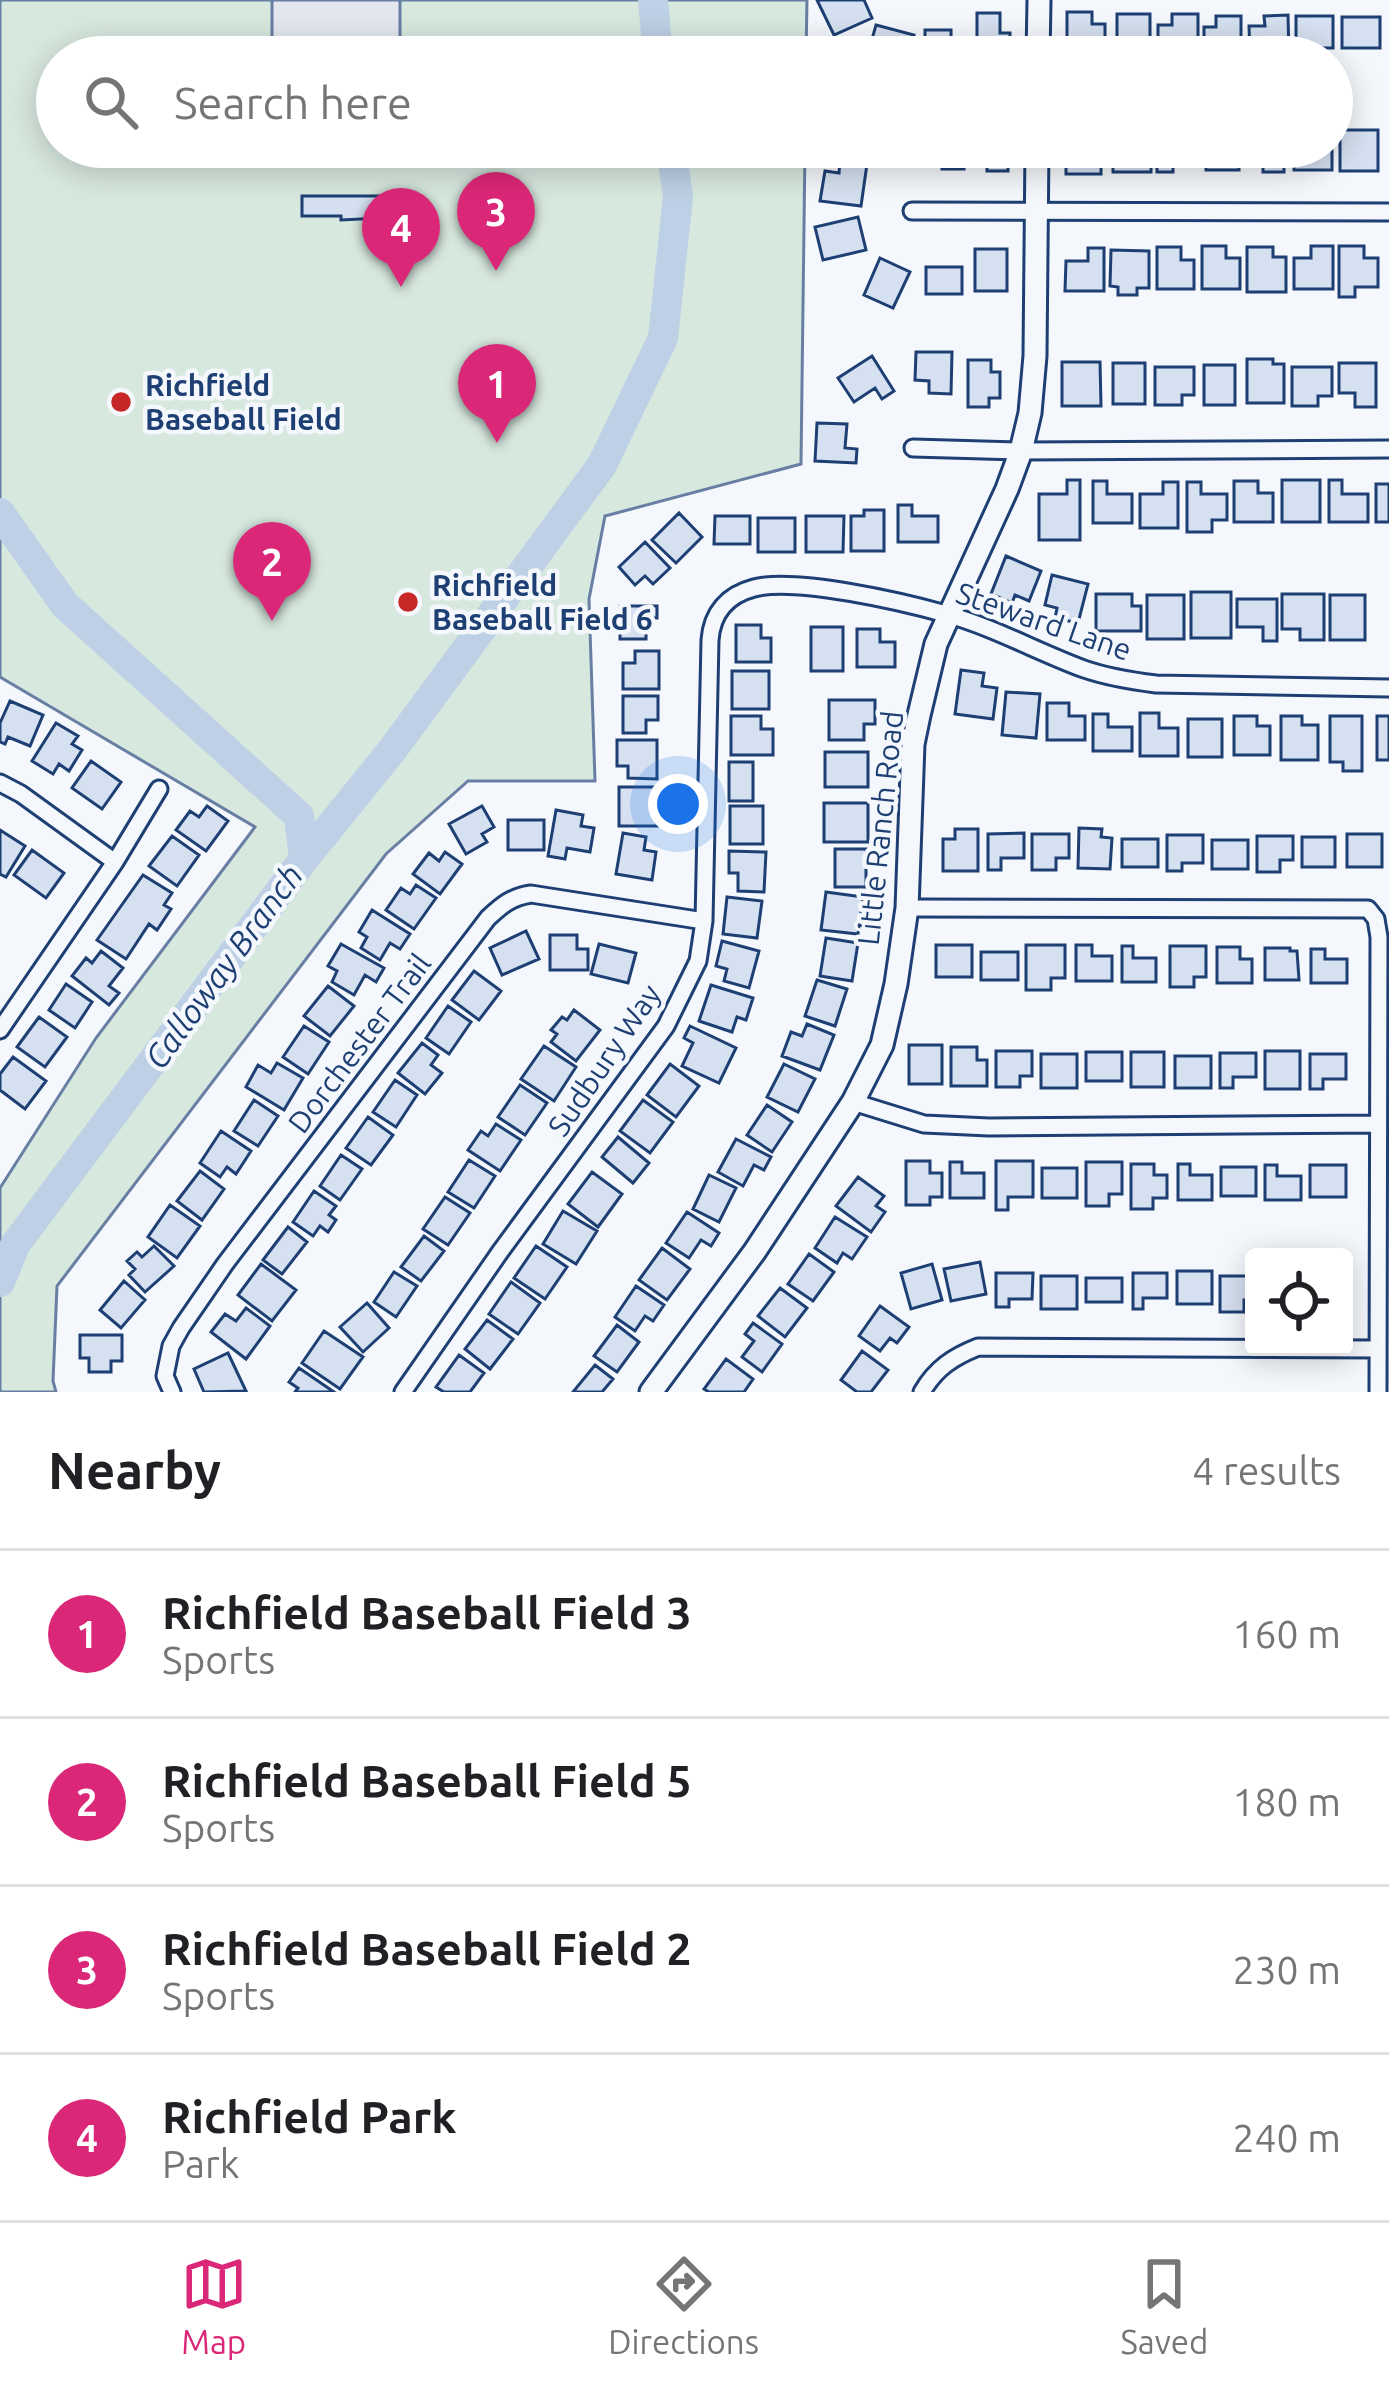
<!DOCTYPE html>
<style>
body{margin:0;font-family:Ubuntu,sans-serif;background:#f2f2f2;color:#202124}
.controls{position:absolute;right:36px;bottom:36px;display:grid;overflow:hidden;border-radius:12px;box-shadow:0 6px 30px #0003}
.controls button{width:108px;height:108px;display:grid;place-items:center;padding:0;border:0;border-bottom:3px solid #e0e0e0;background:#fff;color:#202124;font:60px sans-serif}
.you{position:absolute;left:678px;top:804px;width:42px;height:42px;margin:-30px;border:9px solid #fff;border-radius:50%;background:#1a73e8;box-shadow:0 0 0 18px #1a73e833}
.badge{display:grid;place-items:center;width:78px;height:78px;border-radius:50%;background:#db2777;color:#fff;font-size:39px;font-weight:700}
.pin{position:absolute;translate:-50% -99px;filter:drop-shadow(0 3px 6px #0008)}
.pin::after{content:'';position:absolute;top:63px;width:42px;height:36px;background:inherit;clip-path:polygon(0 0,100% 0,50% 100%)}
.list{margin:0;padding:0;list-style:none}
h2{display:flex;justify-content:space-between;align-items:center;height:156px;margin:0;padding:0 48px;font-size:51px}
h2 small{font-size:39px;font-weight:400;color:#757577}
.list li{display:grid;grid-template-columns:78px 1fr auto;gap:36px;align-items:center;box-sizing:border-box;height:168px;padding:0 48px;border-top:3px solid #e0e0e0}
.list b{display:block;font-size:45px;white-space:nowrap}
.list p{margin:0;font-size:39px;white-space:nowrap;color:#757577}
.list em{font-size:39px;font-style:normal;color:#757577}
.icon{flex:none;width:66px;height:66px;fill:none;stroke:currentColor;stroke-width:2;stroke-linecap:round;stroke-linejoin:round}
.map{position:relative;flex:none;width:1389px;height:1392px;overflow:hidden}
.search{position:absolute;background:#fff;box-shadow:0 6px 30px #0003;left:36px;right:36px;top:36px;height:132px;display:flex;align-items:center;gap:30px;box-sizing:border-box;padding:0 42px;border-radius:66px;color:#757577;font-size:45px}
.sheet{height:828px;background:#fff}
nav{display:flex;justify-content:space-around;align-items:center;box-sizing:border-box;height:168px;border-top:3px solid #e0e0e0;background:#fff;font-size:33px;color:#757577}
nav a{display:grid;justify-items:center;gap:6px}
nav .on{color:#db2777}
.map>svg:first-child{display:block}
.green{fill:#d7e8df;stroke:#687fa3;stroke-width:3}
.parking{fill:#e3e8f0;stroke:#687fa3;stroke-width:3}
.lines{fill:none;stroke-linecap:round;stroke-linejoin:round}
.river{stroke:#bed0e5;stroke-width:30}
.building{fill:#d5e0f0;stroke:#1d3f73;stroke-width:3}
.street-casing{stroke:#1d3f73;stroke-width:21}
.secondary-casing{stroke:#1d3f73;stroke-width:27}
.street{stroke:#f4f7fb;stroke-width:15}
.secondary{stroke:#f4f7fb;stroke-width:21}
.poi-dot{fill:#c62828;stroke:#f4f7fb;stroke-width:4.5}
.labels{text-anchor:middle;dominant-baseline:central;stroke-width:9;stroke-linejoin:round;paint-order:stroke}
.poi-label{font-size:30px;font-weight:bold;fill:#1d3f73;stroke:#f4f7fb;text-anchor:start}
.street-label{font-size:30px;fill:#1d3f73;stroke:#f4f7fb}
.water-label{font-size:33px;font-style:italic;fill:#1d3f73;stroke:#f4f7fb}
</style>
<div class="map">
<svg width="1389" height="1392" viewBox="0 0 1389 1392">
<rect width="100%" height="100%" fill="#f4f7fb"/>
<path class="green" d="M0,0H807L806,57H57V147H805L801,464L605,516L589,599L595,781H468L386,854L57,1286L53,1381L56,1392H0V1188L96,1038L255,827L0,677Z"/>
<path class="parking" d="M272,0H400V57H272Z"/>
<g class="lines">
<path class="river" d="M653,0L658,57
M0,513L65,605L299,816L304,859
M0,1282L15,1245L304,859L393,749L602,465L663,338L678,197L671,147"/>
</g>
<path class="building" d="M817,0H864L872,18L834,35Z
M1067,12H1092V24H1105V55H1067Z
M977,13H1000V33H1010V57H977Z
M1117,14H1150V48H1117Z
M1172,14H1198V55H1158V25H1172Z
M1288,15L1289,57L1250,56L1249,26H1265L1264,16Z
M1216,16H1241V45H1204V27H1216Z
M1296,16H1333V48H1310V57H1296Z
M1342,17H1380V48H1342Z
M876,25L914,35L909,57H867Z
M925,30H951V42H966V57H925Z
M1340,130H1378V171H1340Z
M925,147H964V169H942V156H925Z
M976,147H1008V171H987V156H976Z
M1066,147H1101V174H1066Z
M1113,147H1151V172H1113Z
M1157,147H1196V159H1173V172H1157Z
M1206,147H1239V170H1206Z
M1251,147H1284V172H1263V157H1251Z
M1294,147H1332V170H1294Z
M840,160L867,164L861,206L820,201L825,171L839,173Z
M302,196H402V217L341,220V216H302Z
M858,217L866,250L823,260L815,227Z
M1202,246H1226V258H1240V289H1202Z
M1311,246H1333V289H1294V258H1311Z
M1339,246H1364V258H1378V287H1355V297H1339Z
M1157,247H1181V260H1194V289H1157Z
M1247,247H1273V257H1286V292H1247Z
M1088,248H1104V291H1065L1066,261H1088Z
M975,249H1007V291H975Z
M1111,250L1149,251V288H1137V295H1118V287L1110,286Z
M880,258L910,272L893,308L864,295Z
M926,267H962V294H926Z
M916,352H952L951,394L929,393V381L915,380Z
M872,356L894,391L882,399L875,388L854,402L838,378Z
M1247,359H1273V364H1284V403H1247Z
M968,360H991V372H1000V398H989V407H968Z
M1062,362H1100L1101,406H1062Z
M1113,363H1145V404H1113Z
M1339,363H1376V407H1355V393H1339Z
M1204,365H1235V405H1204Z
M1155,367H1194V395H1182V405H1155Z
M1292,367H1332V396H1318V406H1292Z
M817,423L847,424L845,448L857,449L856,463L815,461Z
M1067,480H1080V540H1039V494H1067Z
M1282,480H1320V522H1282Z
M1329,480H1342V494H1368V522H1329Z
M1093,481H1107V494H1132V523H1093Z
M1234,481H1258V493H1273V522H1234Z
M1163,482H1178V528H1140V494H1163Z
M1187,482H1201V494H1227V520H1212V532H1187Z
M1376,484H1389V522H1376Z
M898,505H912V516H938V542H898Z
M864,510H884V551H851V516H864Z
M679,513L702,537L676,563L652,540Z
M715,516H750V544H714Z
M806,516H844L843,552H806Z
M758,518H795V552H758Z
M645,542L670,568L653,584L645,576L635,585L619,567Z
M1006,556L1041,571L1029,601L1015,595L1012,603L991,594Z
M1052,575L1088,584L1078,623L1055,618L1057,608L1045,605Z
M1191,592H1231V638H1191Z
M1096,594H1132V606H1141V631H1096Z
M1282,594H1324V640H1300V629H1282Z
M1147,595H1184V639H1147Z
M1330,595H1365V640H1330Z
M1237,599H1277V641H1263V627H1237Z
M620,606H657V618H646V639H620Z
M736,625H761V638H771V662H736Z
M811,627H843V671H811Z
M857,629H880V642H895V667H857Z
M635,651H659V689H623V663H635Z
M961,670L984,673L982,686L997,688L993,719L955,714Z
M732,671H769V709H732Z
M1006,692L1040,694L1036,738L1002,735Z
M623,696H658V720H646V733H623Z
M829,700H875V724H864V740H829Z
M10,701L43,715L30,746L8,737L5,744L0,742V723Z
M1047,703H1069V716H1085V740H1047Z
M1140,713H1159V728H1178V756H1140Z
M1093,714H1108V727H1132V751H1093Z
M731,716H761V729H773V755H731Z
M1234,716H1257V726H1270V755H1234Z
M1281,716H1302V725H1318V760H1281Z
M1330,716H1362V771H1343V762H1330Z
M1377,716H1389V760H1377Z
M1188,719H1222V757H1188Z
M56,723L78,736L72,744L82,750L69,771L59,764L53,774L32,761Z
M617,740H657V779L628,778V766H617Z
M825,752H868V787H825Z
M91,761L121,782L102,809L72,788Z
M729,762H753V801H729Z
M619,787H657V826H619Z
M824,803H868V842H824Z
M207,806L228,821L206,851L176,830L190,811L199,817Z
M482,806L494,827L482,834L487,842L466,854L449,824Z
M730,806H763V844H730Z
M556,810L583,815L581,826L594,828L590,852L567,848L565,859L548,856Z
M508,820H544V850H508Z
M1079,828L1102,829L1101,837L1112,838L1110,869L1078,868Z
M955,829H978V871H943V839H955Z
M0,830L25,846L6,877L0,874Z
M623,833L646,837L644,850L656,852L652,880L616,874Z
M1024,833V858H1001V870H988V834Z
M1032,834H1069V858H1056V870H1032Z
M1347,834H1382V867H1347Z
M1167,835H1203V863H1182V871H1167Z
M172,836L199,855L177,886L149,866Z
M1257,836H1293V860H1280V872H1257Z
M1302,837H1335V867H1302Z
M1122,839H1158V867H1122Z
M1212,840H1248V869H1212Z
M835,849H866V887H835Z
M32,850L64,873L46,898L14,875Z
M729,851L766,852L764,892L738,891V873H729Z
M445,852L462,864L440,894L413,874L429,853L439,861Z
M143,875L172,893L164,905L171,909L157,930L149,924L126,959L97,940Z
M416,885L436,898L414,929L386,910L401,888L410,894Z
M826,892L863,897L858,934L821,930Z
M727,897L762,901L757,938L723,934Z
M372,910L410,934L400,949L390,943L380,960L361,948L367,937L359,932Z
M526,931L539,959L502,975L490,948Z
M550,935H577V949H588V970H550Z
M826,938L858,943L852,981L820,976Z
M722,941L759,951L749,988L724,981L727,969L716,966Z
M341,944L384,968L376,982L365,975L354,995L332,982L337,971L328,966Z
M599,944L636,953L628,983L591,974Z
M936,945H972V977H936Z
M1026,945H1065V978H1051V990H1026Z
M1076,945H1092V956H1112V981H1076Z
M1122,946H1133V958H1156V982H1122Z
M1170,946H1206V977H1194V987H1170Z
M1217,947H1240V959H1252V983H1217Z
M1265,948H1290V951H1297L1299,980H1265Z
M1311,949H1325V959H1347V983H1311Z
M101,951L123,968L109,986L119,993L109,1005L72,976L86,958L92,963Z
M981,952H1018V980H981Z
M474,971L501,991L479,1020L452,1000Z
M817,980L847,989L835,1026L805,1016Z
M66,984L92,1002L75,1028L49,1010Z
M711,985L753,998L746,1020L737,1017L732,1032L699,1021Z
M328,986L354,1006L330,1036L304,1016Z
M448,1006L471,1022L449,1054L426,1038Z
M574,1010L600,1030L576,1061L551,1042L557,1034L551,1030L562,1017L567,1020Z
M39,1017L67,1037L45,1067L17,1047Z
M807,1024L834,1035L820,1070L782,1056L791,1032L802,1036Z
M304,1026L329,1042L308,1074L283,1057Z
M690,1026L736,1048L719,1083L682,1066L693,1043L684,1038Z
M422,1043L438,1055L431,1065L442,1073L425,1094L398,1073Z
M909,1045H942V1084H909Z
M544,1046L576,1067L554,1101L521,1079Z
M951,1047H977V1060H987V1086H951Z
M996,1051H1032V1076H1020V1087H996Z
M1265,1051H1300V1089H1265Z
M1086,1052H1122V1081H1086Z
M1131,1052H1164V1087H1131Z
M1220,1053H1256V1077H1233V1088H1220Z
M1041,1054H1077V1088H1041Z
M1310,1054H1346V1079H1323V1089H1310Z
M1175,1056H1211V1088H1175Z
M13,1057L46,1081L25,1109L0,1090V1074Z
M277,1063L303,1078L284,1110L246,1087L258,1065L271,1073Z
M670,1064L699,1086L676,1117L647,1095Z
M784,1064L815,1079L798,1112L767,1097Z
M395,1080L417,1095L396,1127L373,1112Z
M520,1085L547,1103L525,1135L498,1117Z
M254,1100L278,1116L258,1146L234,1131Z
M643,1100L673,1122L650,1153L620,1131Z
M767,1105L792,1122L772,1152L747,1135Z
M368,1117L393,1135L371,1165L346,1148Z
M496,1124L521,1140L500,1171L468,1150L481,1131L488,1136Z
M221,1131L251,1151L236,1174L227,1167L220,1177L200,1163Z
M618,1137L649,1163L633,1183L602,1157Z
M736,1139L771,1157L764,1170L754,1165L743,1186L718,1172Z
M341,1155L362,1169L340,1200L320,1186Z
M469,1160L495,1176L474,1208L448,1192Z
M906,1161H930V1173H942V1197H930V1205H906Z
M996,1161H1033V1197H1008V1210H996Z
M950,1162H962V1173H984V1198H950Z
M1086,1162H1122V1194H1109V1206H1086Z
M1131,1164H1154V1175H1167V1198H1153V1209H1131Z
M1178,1164H1190V1175H1212V1200H1178Z
M1265,1165H1277V1176H1301V1200H1265Z
M1310,1165H1346V1197H1310Z
M1221,1167H1256V1196H1221Z
M1042,1168H1077V1198H1042Z
M200,1171L224,1189L202,1220L177,1201Z
M592,1172L622,1194L598,1227L568,1204Z
M709,1175L736,1188L719,1222L693,1209Z
M858,1177L884,1196L876,1206L885,1212L871,1232L836,1206Z
M314,1191L336,1206L329,1215L336,1220L328,1232L320,1226L313,1236L293,1222Z
M445,1197L470,1213L448,1245L423,1229Z
M170,1205L200,1226L177,1258L148,1237Z
M563,1211L597,1231L576,1264L543,1244Z
M687,1212L719,1233L711,1246L701,1240L689,1258L666,1243Z
M835,1217L867,1237L852,1259L843,1253L837,1263L815,1248Z
M288,1227L307,1242L282,1274L263,1260Z
M424,1236L444,1251L421,1281L401,1267Z
M154,1246L174,1266L145,1292L129,1275L135,1269L127,1261L137,1252L142,1257Z
M536,1246L567,1267L545,1299L514,1278Z
M662,1248L690,1269L667,1300L639,1280Z
M809,1254L834,1272L813,1301L788,1284Z
M980,1262L986,1294L951,1301L944,1269Z
M261,1264L296,1290L272,1321L238,1295Z
M932,1264L942,1300L911,1309L901,1273Z
M1177,1271H1212V1304H1177Z
M394,1272L417,1286L396,1317L374,1302Z
M996,1273H1033L1032,1299H1009V1307H996Z
M1133,1273H1167V1298H1143V1309H1133Z
M1041,1276H1077V1309H1041Z
M1220,1276H1254V1300H1244V1312H1220Z
M1086,1278H1122V1302H1086Z
M124,1281L145,1300L121,1328L100,1310Z
M511,1282L540,1303L518,1334L489,1314Z
M636,1286L664,1305L653,1321L645,1316L635,1331L615,1317Z
M780,1288L807,1308L785,1337L758,1316Z
M367,1303L389,1328L363,1352L340,1327Z
M880,1306L909,1327L897,1343L890,1338L880,1351L859,1336Z
M246,1308L270,1326L246,1359L211,1332L225,1314L236,1321Z
M487,1320L513,1339L490,1369L465,1349Z
M753,1323L782,1344L762,1372L742,1357L754,1341L745,1334Z
M617,1325L639,1342L617,1372L594,1356Z
M324,1331L363,1357L340,1389L302,1363Z
M80,1335H122V1361H111V1372H89V1358H80Z
M862,1351L888,1370L871,1392H857L841,1380Z
M228,1353L246,1391L204,1392L194,1369Z
M459,1355L484,1373L470,1392H444L436,1387Z
M726,1359L753,1379L744,1392H709L704,1389Z
M595,1365L613,1379L602,1392H573Z
M299,1368L334,1392H295L298,1388L289,1382Z"/>
<g class="lines">
<defs>
<path id="street" d="M912,211L1389,212
M913,448L1021,451L1389,449
M0,783L21,794L115,862
M907,908L1368,909L1376,919L1379,937L1378,1392
M0,1030L115,862L159,789
M853,1102L924,1124L989,1127L1378,1124
M172,1392L165,1376L171,1346L181,1328L225,1264L488,918C502,905 511,897 531,894L704,921
M403,1392L500,1252L666,1026L698,961L704,921L710,640C712,613 727,595 754,588C796,577 903,602 946,614C993,627 1038,652 1084,669C1107,677 1132,681 1156,684L1389,688
M922,1392C936,1368 953,1357 978,1347L1378,1349"/>
<path id="secondary" d="M1038,57L1039,0
M651,1392L755,1251L853,1102L882,1045L896,984L907,908L913,744L919,715L936,644L1007,489L1021,451L1030,413L1035,356L1037,147"/>
</defs>
<use href="#street" class="street-casing"/>
<use href="#secondary" class="secondary-casing"/>
<use href="#street" class="street"/>
<use href="#secondary" class="secondary"/>
</g>
<g class="poi-dot">
<circle cx="121" cy="402" r="12"/>
<circle cx="408" cy="602" r="12"/>
</g>
<g class="labels">
<g class="poi-label">
<text x="145" y="385">Richfield<tspan x="145" dy="34">Baseball Field</tspan></text>
<text x="432" y="585">Richfield<tspan x="432" dy="34">Baseball Field 6</tspan></text>
</g>
<g class="street-label">
<text transform="translate(1044 621) rotate(19)">Steward Lane</text>
<text transform="translate(880 828) rotate(-84)">Little Ranch Road</text>
<text transform="translate(359 1043) rotate(-53)">Dorchester Trail</text>
<text transform="translate(604 1060) rotate(-56)">Sudbury Way</text>
</g>
<g class="water-label">
<text transform="translate(223 966) rotate(-54)">Calloway Branch</text>
</g>
</g>
</svg>
<div class="controls">
<button><svg class="icon" aria-label="locate" viewBox="0 0 24 24"><circle cx="12" cy="12" r="6"/><path d="M12 2v4M12 18v4M2 12h4M18 12h4"/></svg></button>
</div>
<div class="you"></div>
<div class="pin badge" style="left:497px;top:443px">1</div>
<div class="pin badge" style="left:272px;top:621px">2</div>
<div class="pin badge" style="left:496px;top:271px">3</div>
<div class="pin badge" style="left:401px;top:287px">4</div>
<div class="search"><svg class="icon" aria-label="search" viewBox="0 0 24 24"><circle cx="10" cy="10" r="6"/><path d="M15 15l6 6"/></svg>Search here</div>
</div>
<section class="sheet">
<h2>Nearby<small>4 results</small></h2>
<ul class="list">
<li><span class="badge">1</span><div><b>Richfield Baseball Field 3</b><p>Sports</p></div><em>160 m</em></li>
<li><span class="badge">2</span><div><b>Richfield Baseball Field 5</b><p>Sports</p></div><em>180 m</em></li>
<li><span class="badge">3</span><div><b>Richfield Baseball Field 2</b><p>Sports</p></div><em>230 m</em></li>
<li><span class="badge">4</span><div><b>Richfield Park</b><p>Park</p></div><em>240 m</em></li>
</ul>
</section>
<nav>
<a class="on"><svg class="icon" aria-label="map" viewBox="0 0 24 24"><path d="M3 6l6-2 6 2 6-2v14l-6 2-6-2-6 2zM9 4v14M15 6v14"/></svg>Map</a>
<a><svg class="icon" aria-label="directions" viewBox="0 0 24 24"><path d="M12 3l9 9-9 9-9-9zM9 14v-3h6M13 9l2 2-2 2"/></svg>Directions</a>
<a><svg class="icon" aria-label="saved" viewBox="0 0 24 24"><path d="M7 4h10v16l-5-4-5 4z"/></svg>Saved</a>
</nav>
